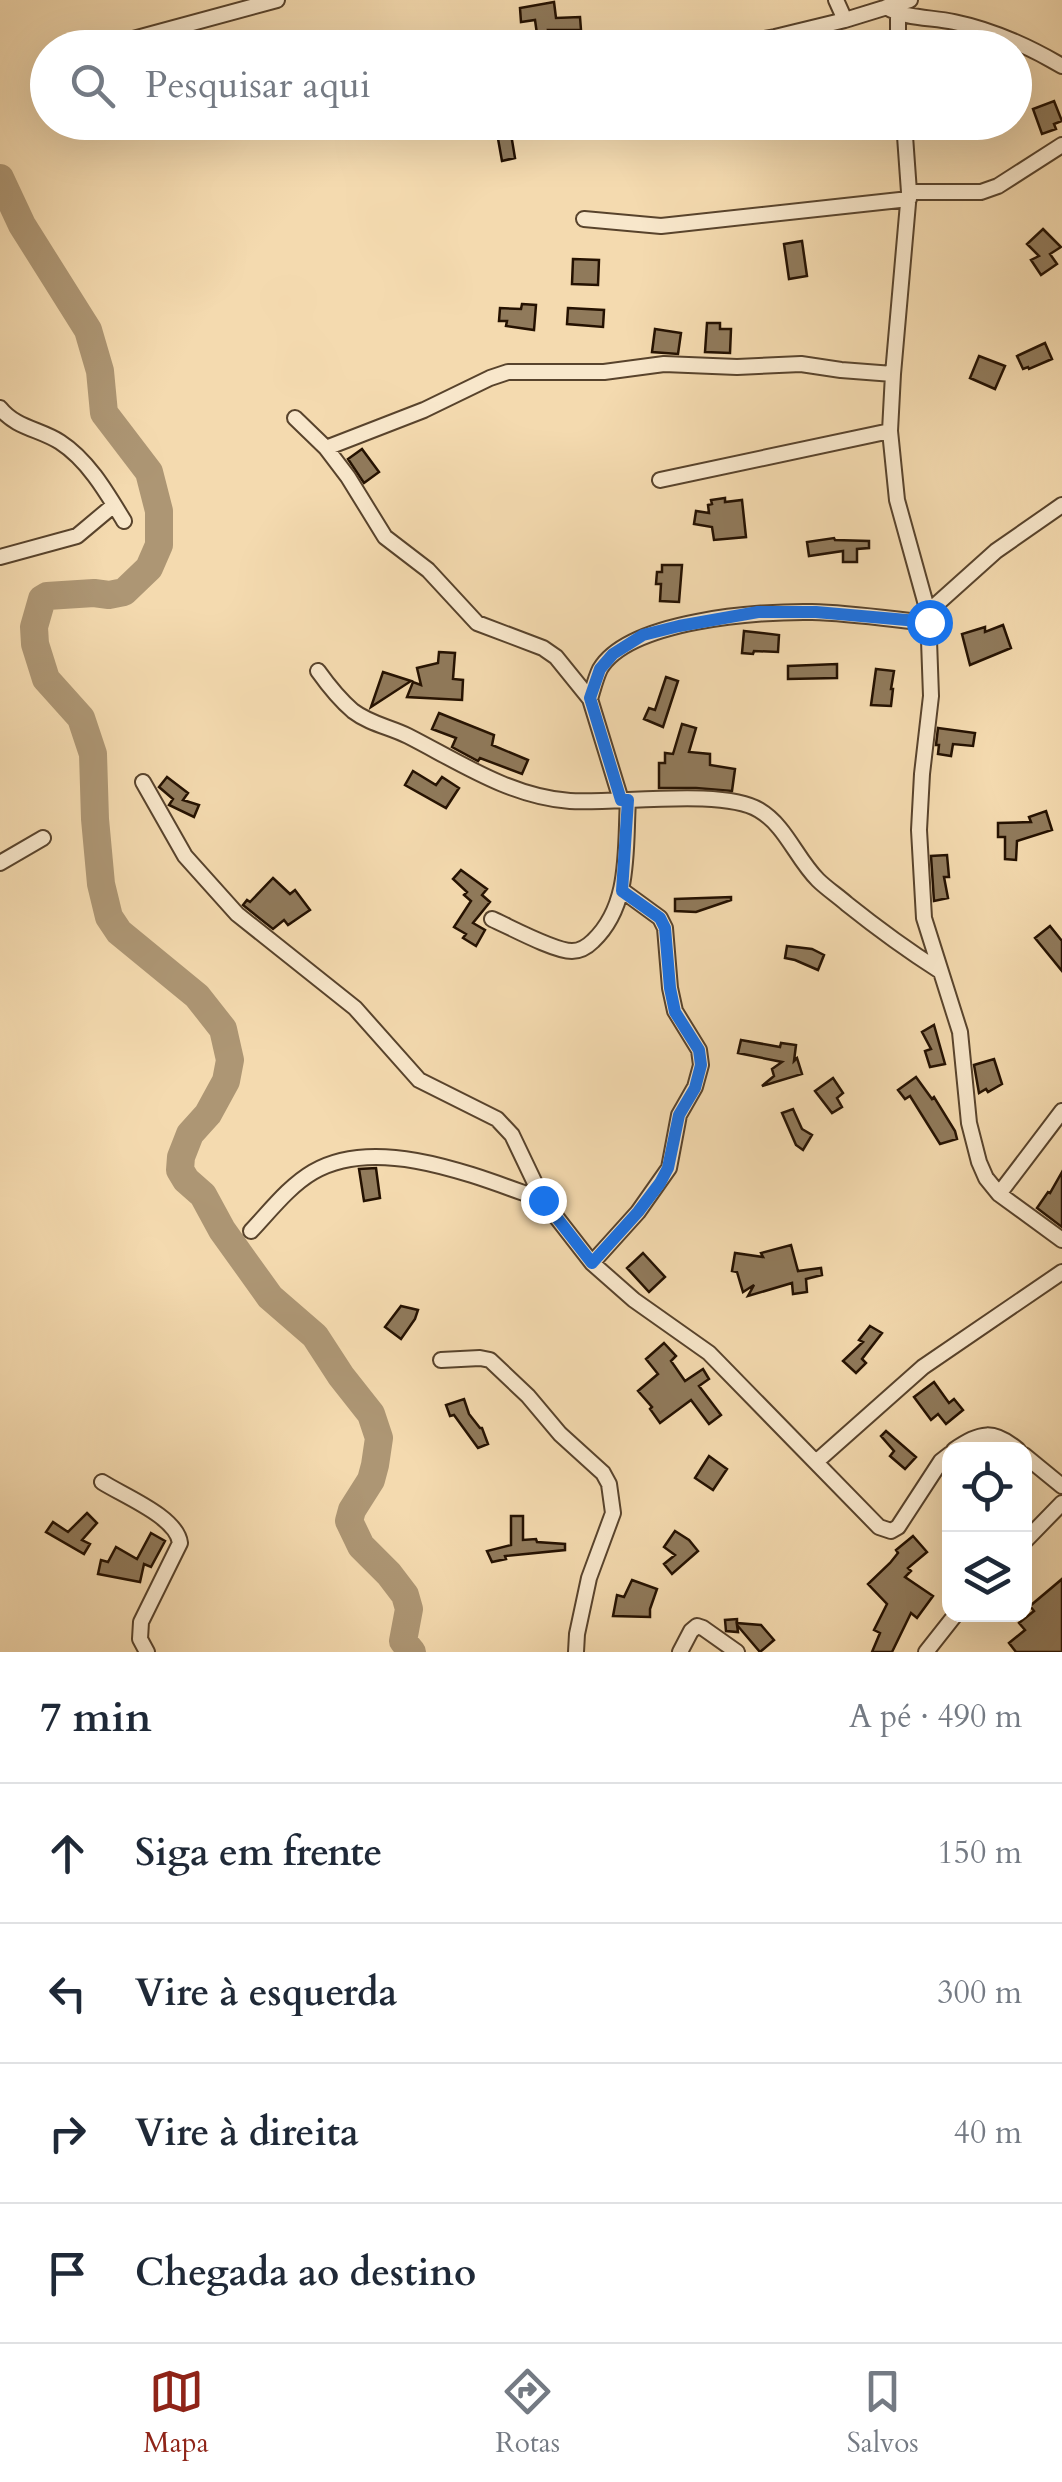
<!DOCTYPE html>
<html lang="pt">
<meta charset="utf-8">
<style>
body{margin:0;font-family:Cardo,serif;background:#f6f6f7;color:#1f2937}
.controls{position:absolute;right:30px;bottom:30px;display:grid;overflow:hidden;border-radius:20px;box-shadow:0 10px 40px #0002}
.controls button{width:90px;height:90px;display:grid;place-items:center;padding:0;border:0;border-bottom:2px solid #e0e1e3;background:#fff;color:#1f2937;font:50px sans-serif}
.stop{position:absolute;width:30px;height:30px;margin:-22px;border:8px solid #1a73e8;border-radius:50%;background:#fff}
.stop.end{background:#1a73e8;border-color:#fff;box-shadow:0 2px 10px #0008}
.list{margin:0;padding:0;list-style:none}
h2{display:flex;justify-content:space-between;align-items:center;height:130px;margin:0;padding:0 40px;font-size:42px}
h2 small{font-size:32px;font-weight:400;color:#747a83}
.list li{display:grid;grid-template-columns:65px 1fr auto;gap:30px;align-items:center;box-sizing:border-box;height:140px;padding:0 40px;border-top:2px solid #e0e1e3}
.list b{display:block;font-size:38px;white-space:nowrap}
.list em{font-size:32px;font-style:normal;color:#747a83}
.icon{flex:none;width:55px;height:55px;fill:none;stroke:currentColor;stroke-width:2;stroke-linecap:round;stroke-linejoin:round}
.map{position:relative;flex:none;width:1062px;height:1652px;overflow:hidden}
.search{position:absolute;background:#fff;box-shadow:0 10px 40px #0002;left:30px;right:30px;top:30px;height:110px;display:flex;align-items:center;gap:25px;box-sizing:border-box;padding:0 35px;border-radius:55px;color:#747a83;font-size:38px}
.sheet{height:690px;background:#fff}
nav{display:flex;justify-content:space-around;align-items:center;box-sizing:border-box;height:140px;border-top:2px solid #e0e1e3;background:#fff;font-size:28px;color:#747a83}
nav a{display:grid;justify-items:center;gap:5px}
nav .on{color:#8f2418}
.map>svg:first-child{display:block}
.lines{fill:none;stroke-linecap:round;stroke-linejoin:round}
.river{stroke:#ad9674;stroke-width:28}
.building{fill:#907a5b;stroke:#241101;stroke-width:2.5}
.minor-casing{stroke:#58432c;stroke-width:18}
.minor{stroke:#f8e7cb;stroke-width:14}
.route{stroke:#1a73e8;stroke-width:12}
</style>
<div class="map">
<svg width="1062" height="1652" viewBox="0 0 1062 1652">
<rect width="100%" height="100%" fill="#f4daaf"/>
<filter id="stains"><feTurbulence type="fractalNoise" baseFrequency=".002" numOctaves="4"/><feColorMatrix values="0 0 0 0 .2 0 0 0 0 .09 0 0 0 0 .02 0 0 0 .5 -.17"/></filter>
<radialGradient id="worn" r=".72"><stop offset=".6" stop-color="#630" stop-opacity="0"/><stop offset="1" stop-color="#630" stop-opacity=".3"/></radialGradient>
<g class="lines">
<path class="river" d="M0,178L22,225L88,330L100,371L104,413L149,472L159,511V545L149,568L124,592L109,595L94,593L47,596L42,599L34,627L35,644L46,679L81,718L93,754L95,819L101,884L109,917L119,932L197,996L223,1029L230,1060L226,1081L208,1114L190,1134L181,1157L180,1170L186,1180L203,1195L222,1230L270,1297L315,1336L341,1376L371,1414L379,1438L375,1465L371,1480L352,1510L349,1521L361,1546L389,1574L405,1595L409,1609L403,1641L412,1652"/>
</g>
<path class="building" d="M554,2L556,18L580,17L581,30H548L551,48H539L535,20L521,22L520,8Z
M1054,101L1062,121L1054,124L1056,129L1042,134L1033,109Z
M495,122H509L515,158L502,161Z
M1043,229L1061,247L1050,254L1057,264L1041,275L1031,260L1039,256L1027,244Z
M802,241L807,276L789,279L784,244Z
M573,259L599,260L598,285L572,284Z
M522,304L536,305L534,330L506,326L507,321H499L500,308L521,309Z
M568,308L604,310L603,327L567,324Z
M707,323H720V329H731L730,353L705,352Z
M655,329L681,333L678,354L652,352Z
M1045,343L1052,359L1029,369L1028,367L1023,369L1017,356Z
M979,356L1005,366L995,389L970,378Z
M362,449L379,472L364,483L348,459Z
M725,498V502L742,500L746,537L714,540L712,527L694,524L696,511L709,513L708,505L712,504L711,500Z
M834,538L835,540L869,541V548L857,549V562H843V551L809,556L807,542Z
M662,565H682L679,602L660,601L661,584H656L657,572H662Z
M1003,625L1011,648L970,665L962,634L985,627V632Z
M744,631L779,635L778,652L754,651L753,654L742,653Z
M439,652L455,653L453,679L463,680L462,700L407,697L413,682L421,685L417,668L438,663Z
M837,664V678L788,679V666Z
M876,669L894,671L891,689H893L891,706L871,705Z
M383,672L411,681L371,707Z
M666,677L678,681L663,727L644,719L649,708L655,710Z
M439,713L494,735L492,745L528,760L522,774L480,758L478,761L452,747L456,738L432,729Z
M682,724L696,728L689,752L710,754V765L735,769L732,791L696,788H659V763H665V753L673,754Z
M938,728L975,733L973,746L953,744L951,756L938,754L939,745H936Z
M413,771L436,785L442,777L459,788L446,808L405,785Z
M167,777L188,793L183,800L199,805L194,817L169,805L173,799L159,787Z
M1046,811L1052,830L1017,841L1016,860L1005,859V837H998V823L1031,822L1029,817Z
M947,855L949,877H944L948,898L934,901L931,856Z
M461,870L487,889L482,895L490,902L473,923L485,930L476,946L463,938L466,934L454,927L471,901L464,895L467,892L453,879Z
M273,878L290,894L295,890L310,910L288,925L284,920L273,929L243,905L247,900L250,902Z
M731,897V900L696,912L675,911V899Z
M1050,926L1062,941V971L1035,938Z
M787,946L812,949L824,955L818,970L795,960L785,958Z
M934,1025L945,1064L930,1067L925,1051L931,1049L922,1032Z
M741,1040L780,1047L781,1043L796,1045L794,1061L797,1058L802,1074L762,1086L774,1076L772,1069L782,1062L738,1053Z
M994,1059L1002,1084L988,1092L986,1089L979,1093L974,1065Z
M916,1077L932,1099L934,1097L955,1131L957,1139L940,1144L910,1096L905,1099L898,1090Z
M833,1078L843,1093L837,1098L842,1107L832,1113L815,1091Z
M793,1109L802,1129L812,1135L803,1150L796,1145L782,1113Z
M376,1168L380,1198L364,1201L359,1169Z
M1062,1172V1227L1037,1208L1048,1192L1050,1193Z
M791,1245L798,1271L821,1268L822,1275L806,1279L807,1292L793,1294L792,1283L748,1296L754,1285L743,1292L737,1272L732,1271L735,1253L763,1257L761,1253Z
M643,1253L665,1277L649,1292L627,1268Z
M401,1306L418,1310L415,1319L401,1339L385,1327Z
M870,1326L882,1333L862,1359L866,1363L856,1373L843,1361L863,1342L859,1340Z
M664,1343L676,1356L671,1361L685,1381L703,1369L709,1379L699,1386L721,1415L709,1424L691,1400L660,1423L650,1409L652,1407L638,1391L658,1374L646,1359Z
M934,1382L949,1403L954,1399L963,1410L946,1424L938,1414L931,1420L914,1397Z
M464,1399L469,1414L480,1428H482L488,1444L478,1448L454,1415L450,1416L446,1405Z
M886,1431L916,1457L905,1469L890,1456L894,1451L881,1436Z
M709,1456L727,1469L713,1490L695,1478Z
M87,1513L97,1523L82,1540L90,1544L84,1554L46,1532L53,1522L68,1532Z
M511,1516H523V1540L536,1539L537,1542L565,1544V1550L505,1556L506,1559L492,1562L487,1551L511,1545Z
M675,1531L689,1540L698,1551L672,1574L664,1564L675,1555L664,1547Z
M151,1533L165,1541L151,1567L144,1564L140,1582L98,1574L101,1560L108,1562L116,1547L137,1559Z
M913,1536L927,1552L908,1568L911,1571L905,1577L933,1596L917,1618L911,1613L892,1652H872L880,1633L874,1630L887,1604L868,1584L890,1563L898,1553L896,1550Z
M1062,1579V1652H1016L1009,1643L1025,1630L1019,1623L1034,1611L1030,1606Z
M632,1580L657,1589L650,1609V1617L613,1616L617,1595L624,1597Z
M737,1619V1623L761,1625L774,1640L760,1652L737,1625L738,1632L726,1631L725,1620Z"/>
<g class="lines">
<defs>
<path id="minor" d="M836,0L845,20L910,0
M886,7C906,19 931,17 954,22C993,30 1028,46 1062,66
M100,48L277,0
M713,48L775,37L845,20
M898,48V14
M904,122L909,192L893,374L890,431L897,500L928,612L931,696L922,774L919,830L924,918L960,1032L969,1123L979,1162L986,1178L999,1194L1062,1240
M909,192H981L998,186L1062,145
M584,219L661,226L909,199
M0,408C16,428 40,429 60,442C88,460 107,493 124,521
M295,418L326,448L348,477L385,537L428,570L477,623L543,648L556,657L590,699L621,800
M326,448L424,410L490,378L508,372H604L664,364L737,367L801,364L841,370L893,374
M660,480L890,431
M0,557L77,536L114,505
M928,612L996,551L1062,505
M318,671C328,685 339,699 353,711C370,724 390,727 408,736C459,762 511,797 570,801C616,804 723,788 759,810C786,826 796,858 818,880C826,888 838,896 847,904C877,928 907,950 940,971
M590,699C593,689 596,677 600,669C629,620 760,611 812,612C851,613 890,619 929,623
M143,782L185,856L237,914L355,1008L419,1080L497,1119L512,1135L543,1200L592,1263L634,1300L709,1353L879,1527L891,1531L898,1527L941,1461L950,1454
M0,863L43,838
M492,919C510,927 554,951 572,951C581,951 587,947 593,941C631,905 625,849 628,800
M999,1194L1062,1111
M251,1231C270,1211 289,1186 313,1172C378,1134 478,1177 543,1200
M592,1263L638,1212L669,1168L679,1115L695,1087L701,1065L699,1050L675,1011L670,988L665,928L660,918L623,891
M441,1360L480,1358L490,1360L528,1396L560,1434L603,1473L609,1484L613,1513L589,1578L577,1634L576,1652
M954,1450C981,1432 993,1429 1018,1450
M1024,1455L1062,1486
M816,1462L923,1367L1062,1272
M102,1482C124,1496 177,1517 180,1543L141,1622L140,1639L147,1652
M1024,1542L1062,1503
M680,1652L691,1631L697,1626L703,1628L737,1652
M926,1652L956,1614"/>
</defs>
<use href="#minor" class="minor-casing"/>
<use href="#minor" class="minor"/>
</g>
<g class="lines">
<path class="route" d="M543,1200L592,1263L638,1212L660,1183L668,1168L679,1115L695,1088L701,1065L699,1050L675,1012L670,988L665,928L660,918L622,891L628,800H621L590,698L600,669L613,654L643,635L679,626L758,612H816L929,622"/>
</g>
<rect width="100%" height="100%" filter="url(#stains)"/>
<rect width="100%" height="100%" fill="url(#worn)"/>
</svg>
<div class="controls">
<button><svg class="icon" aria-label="locate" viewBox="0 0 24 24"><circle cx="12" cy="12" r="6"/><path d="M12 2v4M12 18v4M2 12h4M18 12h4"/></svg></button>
<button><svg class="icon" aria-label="layers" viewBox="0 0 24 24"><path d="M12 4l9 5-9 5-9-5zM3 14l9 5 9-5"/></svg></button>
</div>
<div class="stop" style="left:929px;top:622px"></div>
<div class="stop end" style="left:543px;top:1200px"></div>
<div class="search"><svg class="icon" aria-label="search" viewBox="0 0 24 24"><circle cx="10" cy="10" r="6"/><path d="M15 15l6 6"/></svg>Pesquisar aqui</div>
</div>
<section class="sheet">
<h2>7 min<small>A pé · 490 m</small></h2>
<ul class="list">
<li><svg class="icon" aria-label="ahead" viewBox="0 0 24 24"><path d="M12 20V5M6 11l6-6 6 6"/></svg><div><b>Siga em frente</b></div><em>150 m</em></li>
<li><svg class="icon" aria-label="left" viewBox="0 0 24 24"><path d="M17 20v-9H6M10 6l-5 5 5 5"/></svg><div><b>Vire à esquerda</b></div><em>300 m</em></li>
<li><svg class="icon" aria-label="right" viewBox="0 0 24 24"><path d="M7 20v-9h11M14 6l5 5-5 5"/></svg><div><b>Vire à direita</b></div><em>40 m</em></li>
<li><svg class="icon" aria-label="arrive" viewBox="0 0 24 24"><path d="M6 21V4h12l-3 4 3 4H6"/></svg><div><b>Chegada ao destino</b></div></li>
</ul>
</section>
<nav>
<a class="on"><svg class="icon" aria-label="map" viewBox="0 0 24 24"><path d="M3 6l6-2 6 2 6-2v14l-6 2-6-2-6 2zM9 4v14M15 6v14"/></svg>Mapa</a>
<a><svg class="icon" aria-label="directions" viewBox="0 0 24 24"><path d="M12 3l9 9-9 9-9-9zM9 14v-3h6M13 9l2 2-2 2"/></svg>Rotas</a>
<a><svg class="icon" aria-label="saved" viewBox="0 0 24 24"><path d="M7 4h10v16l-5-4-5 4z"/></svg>Salvos</a>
</nav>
